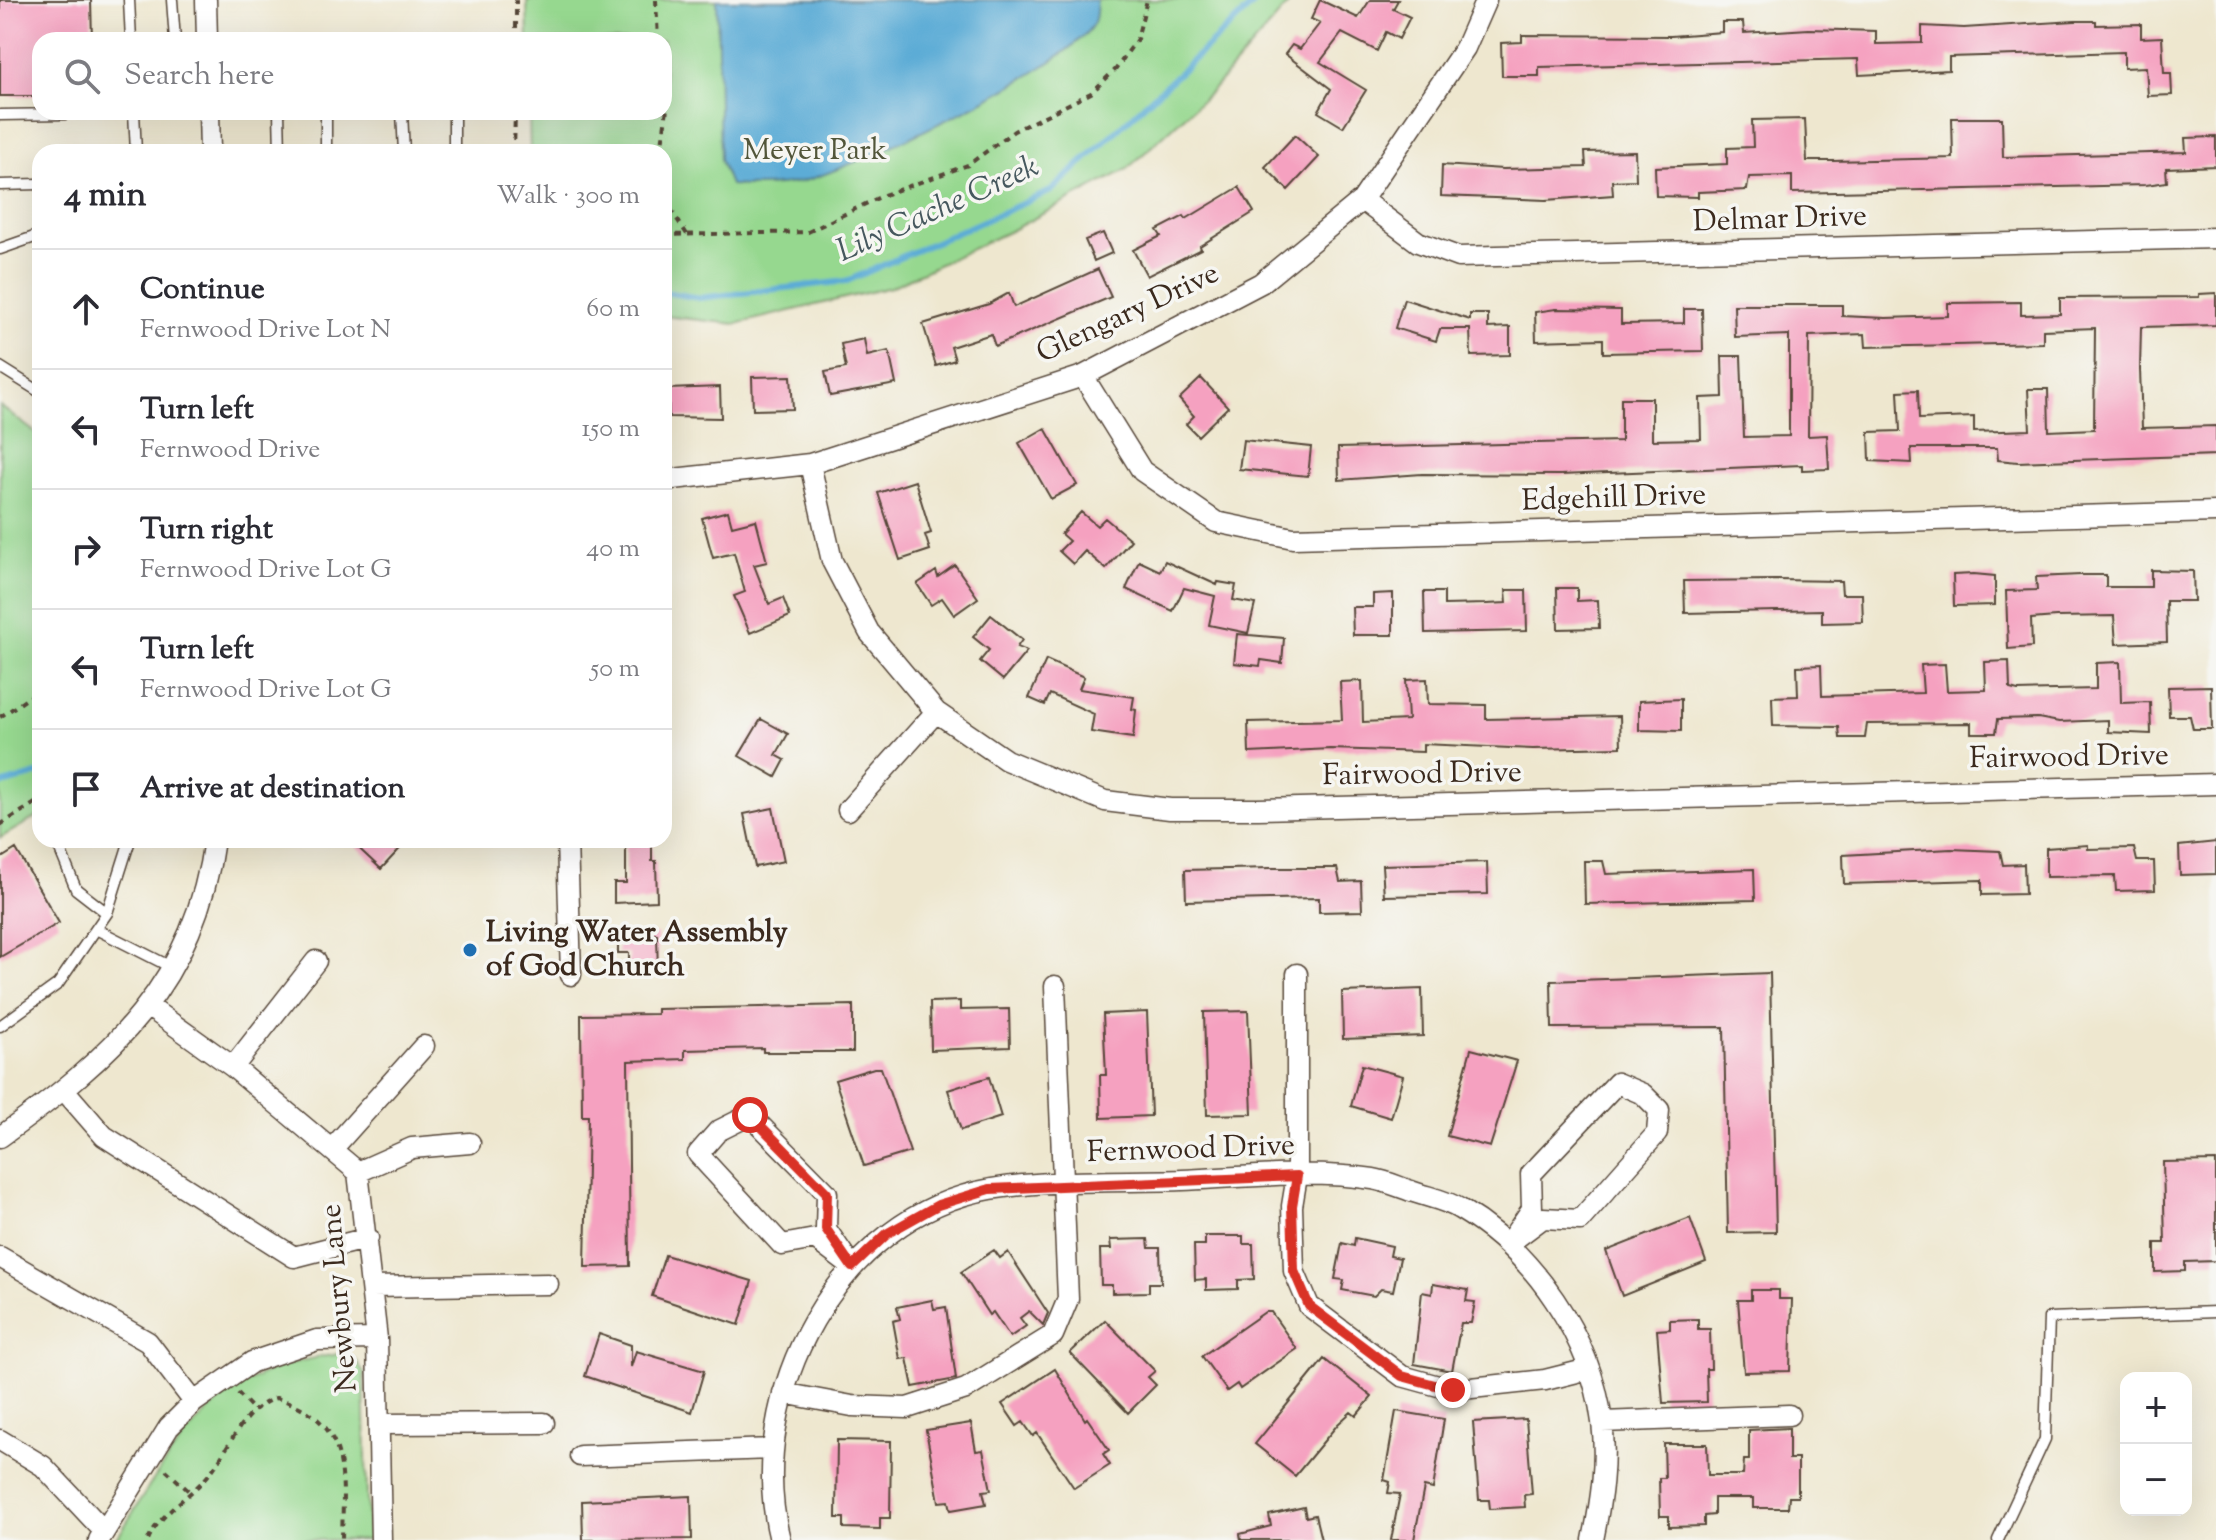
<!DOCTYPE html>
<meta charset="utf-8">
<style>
body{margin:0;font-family:"Sorts Mill Goudy",serif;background:#f2f2f3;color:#2b2b33}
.controls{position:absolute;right:24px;bottom:24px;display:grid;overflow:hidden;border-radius:16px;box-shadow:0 8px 32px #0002}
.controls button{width:72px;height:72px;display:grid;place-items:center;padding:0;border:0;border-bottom:2px solid #e1e1e2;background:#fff;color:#2b2b33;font:40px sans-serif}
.stop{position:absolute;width:24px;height:24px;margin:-18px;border:6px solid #d93025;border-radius:50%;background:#fff}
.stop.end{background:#d93025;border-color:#fff;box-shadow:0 2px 8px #0008}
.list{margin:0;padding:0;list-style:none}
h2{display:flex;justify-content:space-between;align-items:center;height:104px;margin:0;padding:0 32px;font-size:34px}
h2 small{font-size:26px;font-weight:400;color:#7c7c81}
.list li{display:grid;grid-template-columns:52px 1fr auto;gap:24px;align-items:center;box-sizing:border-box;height:120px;padding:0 32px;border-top:2px solid #e1e1e2}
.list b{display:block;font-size:30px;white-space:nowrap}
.list p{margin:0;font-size:26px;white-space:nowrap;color:#7c7c81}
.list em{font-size:26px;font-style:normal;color:#7c7c81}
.icon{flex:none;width:44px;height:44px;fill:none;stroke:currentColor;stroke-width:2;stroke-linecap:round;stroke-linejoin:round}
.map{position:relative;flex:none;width:2216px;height:1540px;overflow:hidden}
.search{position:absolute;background:#fff;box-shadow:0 8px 32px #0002;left:32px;top:32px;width:640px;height:88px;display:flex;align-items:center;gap:20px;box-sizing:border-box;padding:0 28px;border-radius:24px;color:#7c7c81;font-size:30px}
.panel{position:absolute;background:#fff;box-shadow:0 8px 32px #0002;left:32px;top:144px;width:640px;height:704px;border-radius:24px}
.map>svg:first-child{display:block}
.green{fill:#96d88f;stroke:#688156;stroke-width:2}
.water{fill:#5bacd6;stroke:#4b6b7a;stroke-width:2}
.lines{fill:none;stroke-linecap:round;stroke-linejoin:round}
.stream{stroke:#5bacd6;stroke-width:6}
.building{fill:#f5a1c0}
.service-casing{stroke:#564639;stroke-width:13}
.minor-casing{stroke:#564639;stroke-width:23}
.path{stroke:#564639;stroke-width:4;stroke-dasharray:6 6;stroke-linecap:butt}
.service{stroke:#fff;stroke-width:10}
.minor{stroke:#fff;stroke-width:20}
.route{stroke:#d93025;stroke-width:10}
.poi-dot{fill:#1f6fb2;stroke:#f6f6f2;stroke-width:3}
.labels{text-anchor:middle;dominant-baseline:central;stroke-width:7;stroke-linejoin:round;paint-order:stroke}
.park-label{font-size:30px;fill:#52563a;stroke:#f6f6f2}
.street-label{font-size:30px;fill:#3b2a1e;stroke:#f6f6f2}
.poi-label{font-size:30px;font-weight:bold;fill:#3b2a1e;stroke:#f6f6f2;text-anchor:start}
.water-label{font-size:32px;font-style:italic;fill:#46585e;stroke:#f6f6f2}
</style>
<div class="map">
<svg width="2216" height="1540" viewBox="0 0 2216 1540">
<rect width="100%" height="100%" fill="#f6f6f2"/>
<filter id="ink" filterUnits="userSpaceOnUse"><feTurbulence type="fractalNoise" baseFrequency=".0125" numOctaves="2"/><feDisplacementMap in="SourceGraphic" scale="16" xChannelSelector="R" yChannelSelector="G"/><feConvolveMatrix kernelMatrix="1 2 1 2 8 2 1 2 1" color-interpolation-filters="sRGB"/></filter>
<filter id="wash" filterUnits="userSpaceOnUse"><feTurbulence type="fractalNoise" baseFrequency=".006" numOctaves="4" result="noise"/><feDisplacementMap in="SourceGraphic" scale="32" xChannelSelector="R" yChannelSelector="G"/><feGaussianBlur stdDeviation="1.8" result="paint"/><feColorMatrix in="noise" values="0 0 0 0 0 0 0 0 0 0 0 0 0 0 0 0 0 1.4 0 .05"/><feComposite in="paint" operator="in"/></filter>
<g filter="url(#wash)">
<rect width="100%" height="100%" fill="#eee7cf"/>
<path class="green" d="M527,0H1292L1212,91L1126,170L1012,230L891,287L736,324L664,316V152H530L529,112H664V40H528Z
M0,406L40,436V815L0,838Z
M339,1354L355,1359L364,1373L368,1540H116C176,1442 214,1369 339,1354Z"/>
<path class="water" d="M717,0H1097C1096,7 1097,18 1093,24C1069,68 857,166 804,181C780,187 755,187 730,185L720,160Z"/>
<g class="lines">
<path class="stream" d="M664,292L699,298L847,281L1051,191L1258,0
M0,785L40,773"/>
</g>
<g id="blocks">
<path class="building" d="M0,0H91L92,40H40V96H0Z
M1320,0L1358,18L1370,0H1398L1393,9L1410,17L1399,39L1386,32L1377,51L1342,33L1320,62L1366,90L1343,127L1318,112L1331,89L1285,54L1292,45L1300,49L1320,23L1311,19Z
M2075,21H2096V25L2141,24V38L2162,37L2164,73H2171L2172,95L2148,96L2146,67L2124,68V52L1949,57V70L1898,73L1859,75L1858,59L1539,67V76H1502L1501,43L1522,42V35L1671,36L1722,32V22H1743L1744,33L1809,29L1876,31V44L1922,43V26L1964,28Z
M1952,118H2002L2003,157L2186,152L2185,138L2216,137V166L2166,168L2167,182L2146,185L1792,193V176L1749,177L1747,190L1698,192V197L1656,196L1655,167L1727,164V148L1753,147L1752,120L1805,119L1807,161H1833L1953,158Z
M1295,135L1319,157L1288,190L1265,167Z
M1635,151L1636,180L1612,181L1613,195L1546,200L1441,196L1442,165L1503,169L1586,167L1585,152Z
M1239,187L1254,212L1200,246L1201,249L1147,276L1133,250L1161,236L1157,230L1184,216L1186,219Z
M1103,233L1112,253L1094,261L1085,240Z
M1098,269L1111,297L995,346L991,334L951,347L955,360L936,366L923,324L989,304L1009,293L1014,307Z
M2216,293V325L2141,327L2140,369L2142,428L2216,426V455L2018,462L1998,460L1997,448H1911L1912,463L1870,461L1869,432L1900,431L1898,391L1918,390L1919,419L1974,417V432L2030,430L2028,389H2048L2049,431L2094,429L2095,328L2043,330V343L1866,347L1865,334L1809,336L1808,436L1827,435L1829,469L1802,470V465L1560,475L1422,474L1339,480L1338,448L1621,441V398H1652V440L1701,439L1700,398L1723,397L1722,356H1741L1744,437L1789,436V335L1735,337L1734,305H1842V316L1886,318L1948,316V303L2021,302V315L2060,314V298L2199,297V294Z
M1404,299L1470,320V314H1488V328L1510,327V355L1471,356L1470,329H1440L1436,341L1395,328Z
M1556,309L1621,310V324L1684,323V309H1702L1703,351L1603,353V339L1536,341L1535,312Z
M864,339L867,356L889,351L896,384L830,396L825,372L846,368L841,344Z
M791,376L793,409L753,410L752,377Z
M1201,378L1228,407L1198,436L1186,424L1194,416L1179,399Z
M720,387L721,418L669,417L668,389Z
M1045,428L1077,485L1051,499L1019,443Z
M1243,440L1311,447L1308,476L1239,469Z
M915,481L931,533L925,535L930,550L900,560L878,493Z
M728,511L732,526L756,520L767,562L754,565L769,604L783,598L790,616L750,633L734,596L745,592L734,553L713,558L702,518Z
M1081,512L1097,526L1105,518L1131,540L1106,569L1085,551L1073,564L1059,551L1069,541L1061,534Z
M1139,561L1160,571L1165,561L1217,585L1218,582L1236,585L1233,600L1255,604L1248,633L1209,625L1215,596L1184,588L1173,611L1126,589Z
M955,565L978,598L954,615L942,598L931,605L917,584L936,571L938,577Z
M2151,570L2193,571L2194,601H2166L2167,642L2116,644L2114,616L2056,617L2031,619L2032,647L2008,649L2006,591L2037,590L2036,577L2081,575H2106V587H2151Z
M1974,574L1995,576V605L1954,606L1953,575Z
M1776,580L1841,581L1842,594H1862L1863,622L1822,623V610L1685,613L1684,581Z
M1557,588H1577V601L1598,600L1599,628L1558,629Z
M1506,590H1526L1527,631L1425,633L1424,592H1444V605L1486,604L1507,603Z
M1393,593V635H1353L1352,607H1373V594Z
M991,615L1022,640L1017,647L1027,651L1003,680L980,661L989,650L973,637Z
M1237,634L1284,638L1282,663L1261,660L1260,666L1234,663Z
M1046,660L1084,677L1079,689L1134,697L1132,709L1136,710L1133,738L1091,732L1094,714L1050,694L1045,705L1029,698Z
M2009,661L2010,689L2018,691L2096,689V663L2120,662L2121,703L2150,702L2151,734L2108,732V720L2059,722L2038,718L1998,719L1996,733H1971V723L1867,724L1865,738H1840L1839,727L1773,726L1772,697L1798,696L1797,666L1821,665L1822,696L1923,693L1921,665L1945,664L1947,691L1986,690L1985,662Z
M1427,679L1428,704L1486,705V719L1620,716L1621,747L1533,749L1423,744V752L1330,749L1249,753L1248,722L1342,720L1340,682L1362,681L1363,722L1408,720L1406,680Z
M2211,686L2212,729H2193L2190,716H2169L2168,687Z
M1681,699V731L1639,730V701Z
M761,719L788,734L776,755L785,760L776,777L739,756Z
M773,808L784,861L755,867L744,814Z
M350,840H408L381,869Z
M626,840H652V861H656L657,901L614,903V883H626Z
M2216,842V874L2180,875L2179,846Z
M2088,845V849L2134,848L2137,861H2154L2155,890L2116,891L2115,876L2046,877V848Z
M16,849L59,923L0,957V859Z
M1951,849L2000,851L2003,865L2024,864L2025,894L1982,895V880L1844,884L1843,855Z
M1584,861H1603L1606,874L1754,869L1755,900L1585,904Z
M1487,862L1488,894L1384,896L1382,865Z
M1271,868H1337L1340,882L1361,881L1362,911L1319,912V898L1186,901L1185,870Z
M657,934L658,973L629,974V953H618V935Z
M1770,973L1776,1232L1728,1233L1724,1027L1552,1028L1551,981Z
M1422,989L1423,1036L1343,1039L1342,992Z
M960,1001V1010L1009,1009L1010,1047L931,1050L930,1002Z
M853,1005V1052H763V1048L685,1050V1059L628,1061L630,1266L585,1267L588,1116H582L581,1015L657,1014V1009Z
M1248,1011L1252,1114L1207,1115L1204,1012Z
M1147,1012L1151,1116L1101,1118L1100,1075H1106L1103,1014Z
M1471,1049L1517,1061L1490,1147L1447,1136Z
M1362,1065L1403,1076L1391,1118L1351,1106Z
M874,1068H881L910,1152L864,1166L835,1080Z
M989,1077L1001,1117L961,1130L948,1090Z
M2216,1161V1261L2185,1262V1271L2155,1272V1243H2165L2163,1162Z
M1690,1218L1706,1262L1622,1296L1606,1251Z
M1205,1236H1243V1244H1253L1254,1279L1238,1280V1289L1206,1290V1279L1195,1280L1194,1245H1205Z
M1355,1238L1392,1246L1390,1256L1400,1258L1393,1291L1381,1289L1374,1296L1342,1290L1344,1280L1335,1279L1342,1243L1354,1246Z
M1148,1239L1149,1248H1160L1161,1283H1149V1292L1112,1293V1285H1101L1100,1249H1111L1110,1240Z
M994,1250L1000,1258L1008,1252L1048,1313L1043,1325L1029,1311L1020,1318L1026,1326L1010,1337L993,1312L989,1315L961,1272Z
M665,1255L752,1281L739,1325L652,1296Z
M1433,1284L1468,1290L1466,1301L1475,1302L1471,1323H1461L1452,1371L1414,1364L1422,1292L1432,1294Z
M1751,1290H1779V1299H1792L1790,1371L1744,1372L1738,1300H1751Z
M932,1300L934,1309L946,1307L956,1379L913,1387L907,1358L900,1359L893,1321L900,1319L897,1307Z
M1265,1312H1271L1297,1349L1240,1389L1237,1384L1227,1391L1202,1356Z
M1698,1319V1329H1710L1711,1369H1706L1707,1402L1663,1403L1657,1330L1670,1329V1320Z
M1105,1320L1155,1371L1148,1377L1156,1385L1128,1413L1070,1353Z
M599,1334L631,1345V1367L636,1351L704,1371L692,1412L585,1376Z
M1324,1359L1372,1397L1356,1416L1351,1412L1338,1424L1295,1476L1255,1444Z
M1055,1369L1085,1420L1087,1418L1109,1450L1103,1454L1110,1465L1074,1488L1037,1433L1033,1436L1023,1422L1017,1426L1002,1404Z
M1396,1411L1444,1419L1433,1489L1424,1487L1414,1540H1391L1400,1494L1388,1493L1390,1482L1384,1480Z
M1526,1419L1532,1494L1524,1495L1525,1507L1490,1509L1489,1500H1479L1473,1422Z
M971,1423L976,1451L983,1450L991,1490L983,1491L986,1504L951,1510L949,1501L939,1502L926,1430Z
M1789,1428V1459H1798V1497H1789L1788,1508H1753V1498H1714V1515L1704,1516V1526L1669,1527V1516H1660L1659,1478H1665L1664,1444H1707L1708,1475H1743L1744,1460H1749V1430Z
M837,1440L891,1441L890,1518H880V1529L844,1528V1518H836Z
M691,1496L692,1539L583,1540L582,1501Z
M1304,1507L1306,1517L1315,1515L1321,1540H1241L1240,1534L1271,1526L1269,1515Z"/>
</g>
</g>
<g filter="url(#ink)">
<use href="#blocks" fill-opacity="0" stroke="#564639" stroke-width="2"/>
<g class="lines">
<defs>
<path id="service" d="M129,0L131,40
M172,0L175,40
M134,112L136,152
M279,112L280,152
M326,112V152
M402,112L404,152
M454,112V152
M0,115L65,114
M0,185L40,184
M0,249L40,235
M0,367L40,392
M56,840L76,889L107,913
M96,929L171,967
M0,1026L58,984L107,913L130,840
M1998,1540L2045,1439L2049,1318L2216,1312"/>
<path id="minor" d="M206,0L207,40
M209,112L210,152
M1362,200L1418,242L1458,257L2216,238
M1083,376L1142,471L1216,522L1293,538L2216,512
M810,464L832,561L869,632L936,712L1006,760L1105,801L1170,809H1258L2216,784
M664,480L810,464L1083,376L1261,283L1362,200L1465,48L1486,0
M848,810L936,712
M567,840L571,975
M1297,974V1176L1292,1206L1294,1271L1309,1306L1402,1376L1453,1390L1545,1380L1589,1369
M149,1007L233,1067L358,1172L377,1339L381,1540
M233,1067L316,961
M1617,1083L1643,1094L1659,1110L1657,1133L1580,1220L1543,1218L1508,1244L1532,1209L1531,1174Z
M65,1091L104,1136L294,1257L368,1238
M750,1115L827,1193L826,1229L852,1267L815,1239L782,1245L698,1154L718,1131Z
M0,1137C111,1058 195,983 214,840
M333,1148L424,1046
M358,1172L412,1148L470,1143
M0,1257L148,1342L194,1402
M372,1287L548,1284
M783,1393L852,1406L907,1408L966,1389L1053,1335L1068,1299L1055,986
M1602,1422L1789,1415
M380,1424L544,1423
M0,1440L43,1466L104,1531
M580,1456L772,1449
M99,1540L169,1427L194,1402L252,1362L317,1340L377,1339
M780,1540C743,1396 838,1215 991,1189C1053,1179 1119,1182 1182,1180C1244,1177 1311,1170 1373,1179C1386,1181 1399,1187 1411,1191C1427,1197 1446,1200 1460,1209C1534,1253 1591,1337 1602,1422C1607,1462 1601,1501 1593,1540"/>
</defs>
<use href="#service" class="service-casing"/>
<use href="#minor" class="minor-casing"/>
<path class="path" d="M656,0L658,40
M516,40V0
M514,152L515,112
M661,152L669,94L664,63
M664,199L688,236
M664,235L808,232L884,195L968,165L1014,131L1091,93L1116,69L1137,39L1147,0
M0,717L40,690
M0,825L40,800
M238,1393L253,1409
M166,1470L191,1493
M148,1540C157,1517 187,1498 204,1480C231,1451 238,1411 276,1398C353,1420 343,1476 342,1540"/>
<use href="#service" class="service"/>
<use href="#minor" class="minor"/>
</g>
</g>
<g class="lines" filter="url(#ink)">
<path class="route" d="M750,1115L827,1193L826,1229L852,1267L888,1233L938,1205L990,1189L1297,1176L1292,1206L1294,1271L1309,1306L1402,1376L1453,1390"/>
</g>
<circle class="poi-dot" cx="470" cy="950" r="8"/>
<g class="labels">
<g class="park-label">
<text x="815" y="151">Meyer Park</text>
</g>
<g class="street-label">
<text transform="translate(1780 220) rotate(-2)">Delmar Drive</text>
<text transform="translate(1128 314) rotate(-25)">Glengary Drive</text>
<text transform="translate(1614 499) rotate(-2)">Edgehill Drive</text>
<text transform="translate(2069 758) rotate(-1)">Fairwood Drive</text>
<text transform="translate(1422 775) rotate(-1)">Fairwood Drive</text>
<text transform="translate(1191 1150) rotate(-2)">Fernwood Drive</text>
<text transform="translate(340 1298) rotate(-95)">Newbury Lane</text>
</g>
<g class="poi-label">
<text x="486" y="933">Living Water Assembly<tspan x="486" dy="34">of God Church</tspan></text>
</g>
<g class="water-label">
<text transform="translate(938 210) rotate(-24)">Lily Cache Creek</text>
</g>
</g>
</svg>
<div class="controls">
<button>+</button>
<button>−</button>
</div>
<div class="stop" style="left:750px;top:1115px"></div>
<div class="stop end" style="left:1453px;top:1390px"></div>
<div class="search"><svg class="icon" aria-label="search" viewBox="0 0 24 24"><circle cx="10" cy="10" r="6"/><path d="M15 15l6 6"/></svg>Search here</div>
<section class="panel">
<h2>4 min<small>Walk · 300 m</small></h2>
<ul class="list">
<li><svg class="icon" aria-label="ahead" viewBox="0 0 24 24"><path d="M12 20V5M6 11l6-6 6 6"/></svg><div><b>Continue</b><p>Fernwood Drive Lot N</p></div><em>60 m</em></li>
<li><svg class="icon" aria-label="left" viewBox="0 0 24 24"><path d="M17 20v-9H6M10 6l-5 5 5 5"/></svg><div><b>Turn left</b><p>Fernwood Drive</p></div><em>150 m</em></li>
<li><svg class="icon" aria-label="right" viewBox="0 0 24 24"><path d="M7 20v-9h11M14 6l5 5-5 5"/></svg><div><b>Turn right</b><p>Fernwood Drive Lot G</p></div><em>40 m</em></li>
<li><svg class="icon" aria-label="left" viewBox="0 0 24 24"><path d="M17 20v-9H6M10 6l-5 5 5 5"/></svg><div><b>Turn left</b><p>Fernwood Drive Lot G</p></div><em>50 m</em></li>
<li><svg class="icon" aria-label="arrive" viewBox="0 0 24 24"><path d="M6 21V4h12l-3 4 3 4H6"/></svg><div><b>Arrive at destination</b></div></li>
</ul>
</section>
</div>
